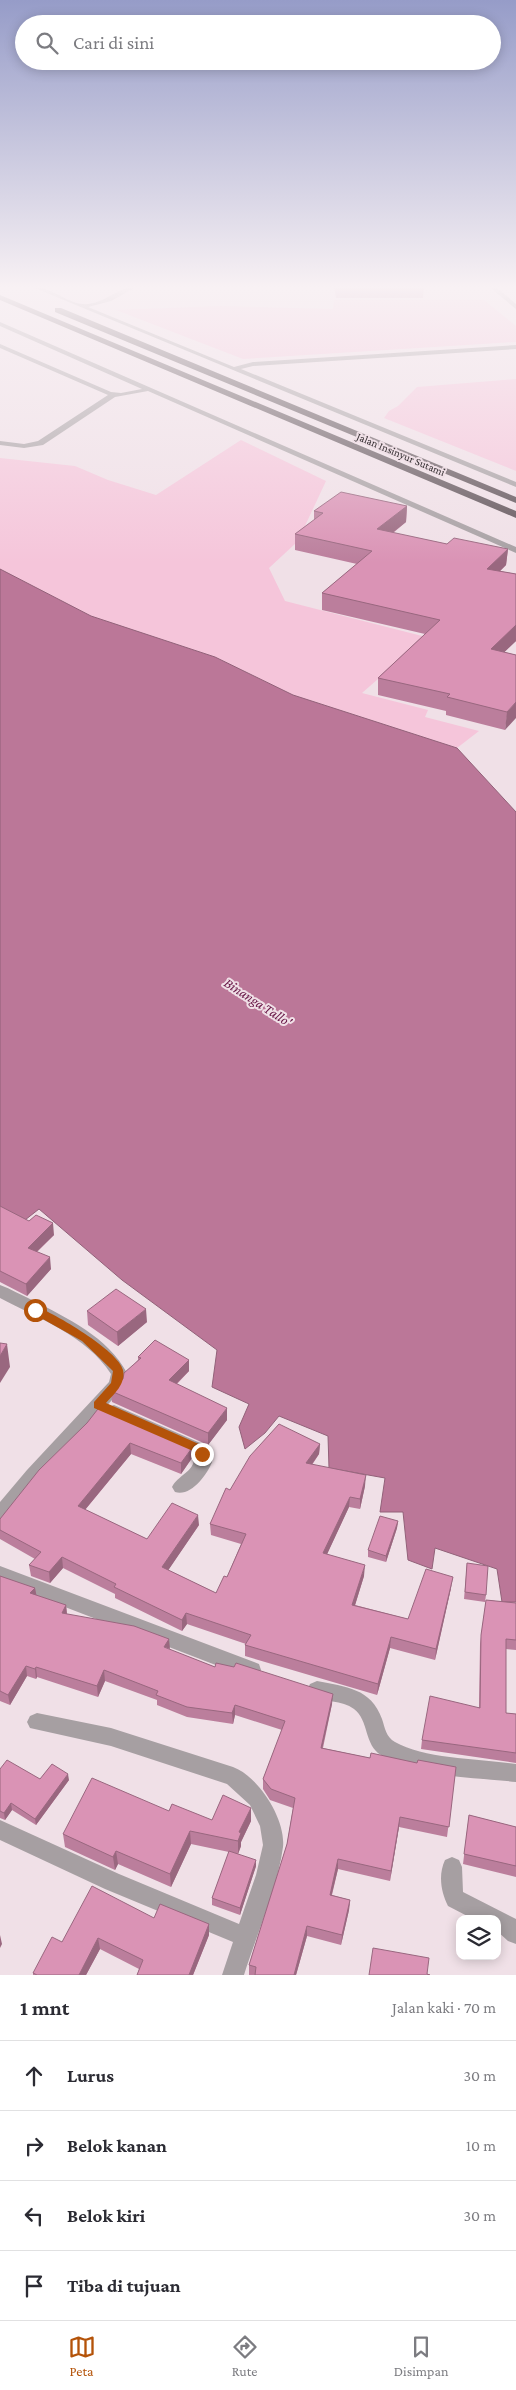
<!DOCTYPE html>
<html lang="id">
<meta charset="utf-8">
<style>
body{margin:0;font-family:"Crimson Pro",serif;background:#f7f7f7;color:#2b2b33}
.controls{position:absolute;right:15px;bottom:15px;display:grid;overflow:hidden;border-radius:10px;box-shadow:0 2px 12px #0003}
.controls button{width:45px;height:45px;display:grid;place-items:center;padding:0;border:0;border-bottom:1px solid #e1e1e2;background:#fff;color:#2b2b33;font:25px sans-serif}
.stop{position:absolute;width:15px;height:15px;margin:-11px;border:4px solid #b45309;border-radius:50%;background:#fff}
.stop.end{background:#b45309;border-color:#fff;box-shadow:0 1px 5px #0008}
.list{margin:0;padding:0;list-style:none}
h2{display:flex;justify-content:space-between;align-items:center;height:65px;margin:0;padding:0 20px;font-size:21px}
h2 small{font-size:16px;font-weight:400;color:#7c7c81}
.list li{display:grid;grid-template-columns:32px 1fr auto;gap:15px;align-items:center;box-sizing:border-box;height:70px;padding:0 20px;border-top:1px solid #e1e1e2}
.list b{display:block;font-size:19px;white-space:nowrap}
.list em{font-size:16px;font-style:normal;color:#7c7c81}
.icon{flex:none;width:28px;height:28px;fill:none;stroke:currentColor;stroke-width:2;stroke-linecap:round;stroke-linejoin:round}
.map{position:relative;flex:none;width:516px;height:1975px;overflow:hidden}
.search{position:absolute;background:#fff;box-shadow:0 2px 12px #0003;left:15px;right:15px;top:15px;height:55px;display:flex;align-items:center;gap:12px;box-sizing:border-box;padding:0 18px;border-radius:28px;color:#7c7c81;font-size:19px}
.sheet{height:345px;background:#fff}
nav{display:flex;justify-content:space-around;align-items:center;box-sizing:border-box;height:70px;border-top:1px solid #e1e1e2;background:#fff;font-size:14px;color:#7c7c81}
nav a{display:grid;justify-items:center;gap:2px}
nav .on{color:#b45309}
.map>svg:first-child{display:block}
.green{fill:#f5c5da}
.water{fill:#bb7798;stroke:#926179}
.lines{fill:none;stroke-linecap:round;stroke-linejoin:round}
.minor{fill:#a69fa2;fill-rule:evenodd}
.highway{fill:#5f5258;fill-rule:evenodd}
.wall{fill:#bb7e9c}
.shaded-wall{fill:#99677f}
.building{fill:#da93b5;stroke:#99677f}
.route{fill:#b45309}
.labels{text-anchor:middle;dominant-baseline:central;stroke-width:4;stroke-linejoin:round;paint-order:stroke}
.far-street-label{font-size:11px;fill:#332d30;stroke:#f0e0e7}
.water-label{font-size:14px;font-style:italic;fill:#661344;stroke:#f0e0e7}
</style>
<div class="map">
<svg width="516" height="1975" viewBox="0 0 516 1975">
<rect width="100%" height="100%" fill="#f0e0e7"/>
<path class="green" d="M334,300H484L516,326V342L243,359L116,310L221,306L333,309Z
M516,379V471L384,418L389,411L398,406L417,387Z
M241,440L326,481L304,528L310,530L269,568L285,601L426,637L362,693L428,710L425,717L479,731L457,748L293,695L215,657L91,616L0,569V458L75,466L108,480L156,495Z"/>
<path class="water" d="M0,569L91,616L215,657L293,695L457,748L516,812V1602H502L497,1569L435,1548L432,1569L408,1560L403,1512H380L385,1478L329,1468L328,1436L279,1416L265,1433L245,1449L239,1427L249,1404L212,1387L217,1350L122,1280L39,1209L25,1220L0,1208Z"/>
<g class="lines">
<path class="minor" d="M30,286C50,286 65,302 82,304C103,306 118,286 138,286L111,301L88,307L234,367L253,362L516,345V349L253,366L241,369L516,482V487Z
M488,286H495L516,304V309Z
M0,322L516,547V553L148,391L115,397L43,445L24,448L0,445V441L24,444L38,441L108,395L0,348V344L111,392L121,393L142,389L0,326Z
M0,1285C11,1289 21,1295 32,1300C67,1318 108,1337 127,1373L122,1389L39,1480L6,1520L0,1522V1502L27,1470L109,1382L111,1374C87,1336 38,1318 0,1298Z
M114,1405L207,1446L212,1462C207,1475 191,1497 175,1492L172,1487C178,1475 196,1471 194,1456L108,1417L106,1412L108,1407Z
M0,1566L259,1664L261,1670L259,1676L252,1679L0,1582Z
M317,1681C346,1687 371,1688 382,1719C385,1728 386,1737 395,1742C424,1759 482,1759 516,1764V1782C473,1777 419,1778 381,1755C364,1745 369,1720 354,1709C342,1700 324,1702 310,1696L307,1690L310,1684Z
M37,1713L111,1728L233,1767C258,1776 286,1819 283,1847C278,1886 256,1936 244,1975H222L233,1942L105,1889L0,1840V1820L119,1874L239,1924L256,1875L263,1845L260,1826L250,1805L227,1784L111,1746L30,1728L27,1722L30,1716Z
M452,1857L459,1860L462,1867L463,1892L516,1919V1944L508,1941L497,1931V1919H473L448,1906C441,1892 438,1875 445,1860Z"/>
<path class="highway" d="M0,295L516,511V518L0,300Z
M55,308H61L516,497V503L55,312Z"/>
</g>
<path class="wall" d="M334,286H424L423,298H336Z
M407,506L406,522L393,533L447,544L508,549L506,565L500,571L516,574V641L504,652L516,655L505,730L446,715V711L378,695V678L425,634L322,610V593L357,564L295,550V534L314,520V511Z
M0,1206L54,1235L37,1252L51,1269L27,1296L0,1282Z
M87,1311L147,1322L118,1346L88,1325Z
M138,1357L189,1360V1371L177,1384L227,1420L208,1445L112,1402L111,1391L138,1360Z
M87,1423L192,1458L181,1474L131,1454L85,1510L147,1539L199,1525L168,1570L216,1593L227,1577L241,1544L211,1535L210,1524L230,1490L320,1444L319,1454L312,1465L365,1486L360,1509L349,1507L327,1554L364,1576L355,1605L408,1619L451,1588L435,1660L390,1648L377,1695L245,1656V1645L246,1644L187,1624L182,1631L115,1598V1594L63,1568L50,1583L31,1576L29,1565L35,1559L0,1539V1519Z
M398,1521L397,1528L386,1562L368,1557V1550Z
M467,1563L486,1595L485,1602L464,1599Z
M0,1576L35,1588L36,1595L66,1605L67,1614L170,1650L215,1667L332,1704L323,1748L370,1758L456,1767L447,1837L399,1827L390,1881L338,1869L332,1895L350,1900L349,1910L341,1945L307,1936L296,1975H249V1965L287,1844L293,1808L270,1800L263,1789V1779L282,1730L235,1715L233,1724L187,1717L157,1705V1700L105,1681L98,1697L37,1677L36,1679L27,1676L10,1705L0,1701Z
M486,1600L516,1603V1650L506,1649V1713L516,1714V1763L421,1749L422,1740L479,1707L480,1644Z
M0,1769L40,1779L69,1780L36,1825L12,1810L5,1820L0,1818Z
M251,1808V1821L241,1842V1846L238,1854L256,1866L240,1915L212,1905V1898L229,1852L191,1844L171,1887L118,1864L115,1870L65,1847L63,1834L169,1811L212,1820Z
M469,1815L516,1827V1877L463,1864Z
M154,1918L209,1924V1935L193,1975H137L139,1969L100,1949L86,1975H33V1973L62,1942Z"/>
<path class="shaded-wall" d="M407,506L406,522L377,545V529Z
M508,549L506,565L486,585L487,569Z
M516,625V641L489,667L491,649Z
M516,702V718L505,730L507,712Z
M53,1223L54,1235L29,1259L28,1248Z
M50,1257L51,1269L27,1296L26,1284Z
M146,1309L147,1322L118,1346L117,1332Z
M7,1344L10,1367L0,1383V1356Z
M189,1360V1371L169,1391V1380Z
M227,1408V1420L208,1445V1433Z
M130,1443L131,1454L79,1517L78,1506Z
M320,1444L319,1454L305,1474L306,1463Z
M192,1448V1458L181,1474V1463Z
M366,1475L365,1486L360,1509V1499Z
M350,1497L349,1507L323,1563V1553Z
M198,1515L199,1525L163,1578L162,1567Z
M398,1521L397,1528L386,1562V1556Z
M62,1557L63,1568L50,1583L49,1572Z
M365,1565L364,1576L352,1615V1605Z
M453,1577L451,1588L435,1660L436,1649Z
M35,1588L37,1598L30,1593Z
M66,1605L67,1615L62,1613Z
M186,1613L187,1624L182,1631V1620Z
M391,1637L390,1648L377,1695L378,1684Z
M169,1639L170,1649L164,1647Z
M26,1666L27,1676L10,1705L8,1695Z
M36,1667L37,1677L36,1679L35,1669Z
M104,1670L105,1681L98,1697L97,1686Z
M333,1694L332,1704L320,1758L321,1748Z
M235,1705V1715L233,1724L232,1713Z
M68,1774L69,1780L36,1825L35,1819Z
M11,1803L12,1810L5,1820L4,1813Z
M251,1808V1821L241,1842V1846L238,1854V1841L239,1832Z
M400,1817L399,1827L390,1881L391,1871Z
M190,1831L191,1844L171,1887L170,1874Z
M116,1851L118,1864L115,1870L113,1857Z
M338,1859V1869L329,1905L330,1895Z
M256,1860V1866L240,1915V1908Z
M350,1900L349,1910L341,1945L342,1935Z
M209,1924V1935L193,1975H189Z
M307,1926V1936L296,1975H294Z
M0,1935L2,1944L0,1948Z
M98,1938L100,1949L86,1975H79Z"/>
<path class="building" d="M336,286H424L336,287Z
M341,492L407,506L377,529L447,544L454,538L508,549L487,569L516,574V625L491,649L516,655V702L507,712L447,697L450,694L378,678L440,620L322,593L372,551L295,534L323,513L314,511Z
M0,1206L29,1221L36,1215L53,1223L28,1248L50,1257L26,1284L0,1271Z
M116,1289L146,1309L117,1332L87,1311Z
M155,1340L189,1360L169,1380L227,1408L208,1433L111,1391L123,1379L124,1373L141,1358L138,1357Z
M0,1343L7,1344L0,1356Z
M101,1405L192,1448L181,1463L130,1443L78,1506L147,1539L172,1503L198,1515L162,1567L216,1593L224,1576L227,1577L246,1534L210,1524L226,1488L230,1490L250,1456L279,1424L320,1444L306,1463L366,1475L360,1499L350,1497L323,1553L365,1565L352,1605L408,1619L426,1569L453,1577L436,1649L391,1637L378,1684L245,1645L251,1635L186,1613L182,1620L114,1587L116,1584L62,1557L49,1572L29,1565L41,1552L0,1530V1519L39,1470L87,1423Z
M380,1516L398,1521L386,1556L368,1550Z
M467,1563L488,1566L486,1595L465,1592Z
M0,1576L35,1588L30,1593L66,1605L62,1613L134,1626L169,1639L164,1647L215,1667L216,1663L234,1667L236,1663L333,1694L321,1748L370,1758L371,1753L417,1763L418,1760L456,1767L449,1827L400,1817L391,1871L338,1859L330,1895L350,1900L342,1935L307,1926L294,1975H255L256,1967L249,1965L287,1844L295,1798L271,1789L263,1779L285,1721L235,1705L232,1713L187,1707L156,1695L158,1691L104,1670L97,1686L36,1667L35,1669L26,1666L8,1695L0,1691Z
M486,1600L516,1603V1640L506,1639V1713L516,1714V1753L422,1740L430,1696L480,1708L481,1635Z
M7,1760L40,1779L52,1764L68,1774L35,1819L11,1803L4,1813L0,1811V1769Z
M92,1778L169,1811L172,1804L212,1820L223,1795L251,1808L239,1832L241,1833L238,1841L190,1831L170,1874L116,1851L113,1857L63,1834Z
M469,1815L516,1827V1866L464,1854Z
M229,1851L256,1860L240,1908L212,1898Z
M92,1886L154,1918L160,1904L209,1924L189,1975H137L143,1960L98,1938L79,1975H37L33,1973L52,1937L62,1942Z
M373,1948L429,1958L427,1974L430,1975H369Z"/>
<linearGradient id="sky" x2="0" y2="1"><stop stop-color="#969cc8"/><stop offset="0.51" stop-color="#f8f1f4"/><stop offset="1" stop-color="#f8f1f4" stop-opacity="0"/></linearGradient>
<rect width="516" height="563" fill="url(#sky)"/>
<path class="route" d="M35,1306C54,1313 119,1351 123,1370C126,1384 114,1394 106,1403L201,1445L208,1454L206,1457H199L193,1451L94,1408V1402L111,1383L113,1371L82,1341L32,1313L30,1310Z"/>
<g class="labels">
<g class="far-street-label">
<text transform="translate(401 454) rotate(23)">Jalan Insinyur Sutami</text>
</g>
<g class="water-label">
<text transform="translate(258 1002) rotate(33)">Binanga Tallo'</text>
</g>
</g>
</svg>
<div class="controls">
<button><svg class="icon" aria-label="layers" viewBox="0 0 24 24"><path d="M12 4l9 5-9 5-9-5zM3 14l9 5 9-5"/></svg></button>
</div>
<div class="stop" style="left:35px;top:1310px"></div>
<div class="stop end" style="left:202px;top:1454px"></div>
<div class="search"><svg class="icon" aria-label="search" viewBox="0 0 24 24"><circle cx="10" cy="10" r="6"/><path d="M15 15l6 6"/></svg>Cari di sini</div>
</div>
<section class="sheet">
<h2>1 mnt<small>Jalan kaki · 70 m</small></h2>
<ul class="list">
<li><svg class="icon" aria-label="ahead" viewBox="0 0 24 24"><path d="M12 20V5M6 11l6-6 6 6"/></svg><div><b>Lurus</b></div><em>30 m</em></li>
<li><svg class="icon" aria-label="right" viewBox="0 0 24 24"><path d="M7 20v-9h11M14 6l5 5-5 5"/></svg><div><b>Belok kanan</b></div><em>10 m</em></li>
<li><svg class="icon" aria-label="left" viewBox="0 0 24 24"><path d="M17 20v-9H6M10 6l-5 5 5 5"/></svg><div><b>Belok kiri</b></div><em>30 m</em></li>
<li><svg class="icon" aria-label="arrive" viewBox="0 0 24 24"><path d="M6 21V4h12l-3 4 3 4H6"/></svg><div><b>Tiba di tujuan</b></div></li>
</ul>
</section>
<nav>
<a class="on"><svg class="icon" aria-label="map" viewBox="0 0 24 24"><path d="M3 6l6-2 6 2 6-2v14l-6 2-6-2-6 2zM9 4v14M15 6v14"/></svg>Peta</a>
<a><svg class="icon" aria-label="directions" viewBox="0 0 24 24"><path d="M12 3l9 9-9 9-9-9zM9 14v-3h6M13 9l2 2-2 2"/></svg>Rute</a>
<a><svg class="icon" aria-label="saved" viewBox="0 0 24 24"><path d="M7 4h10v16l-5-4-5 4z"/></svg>Disimpan</a>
</nav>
